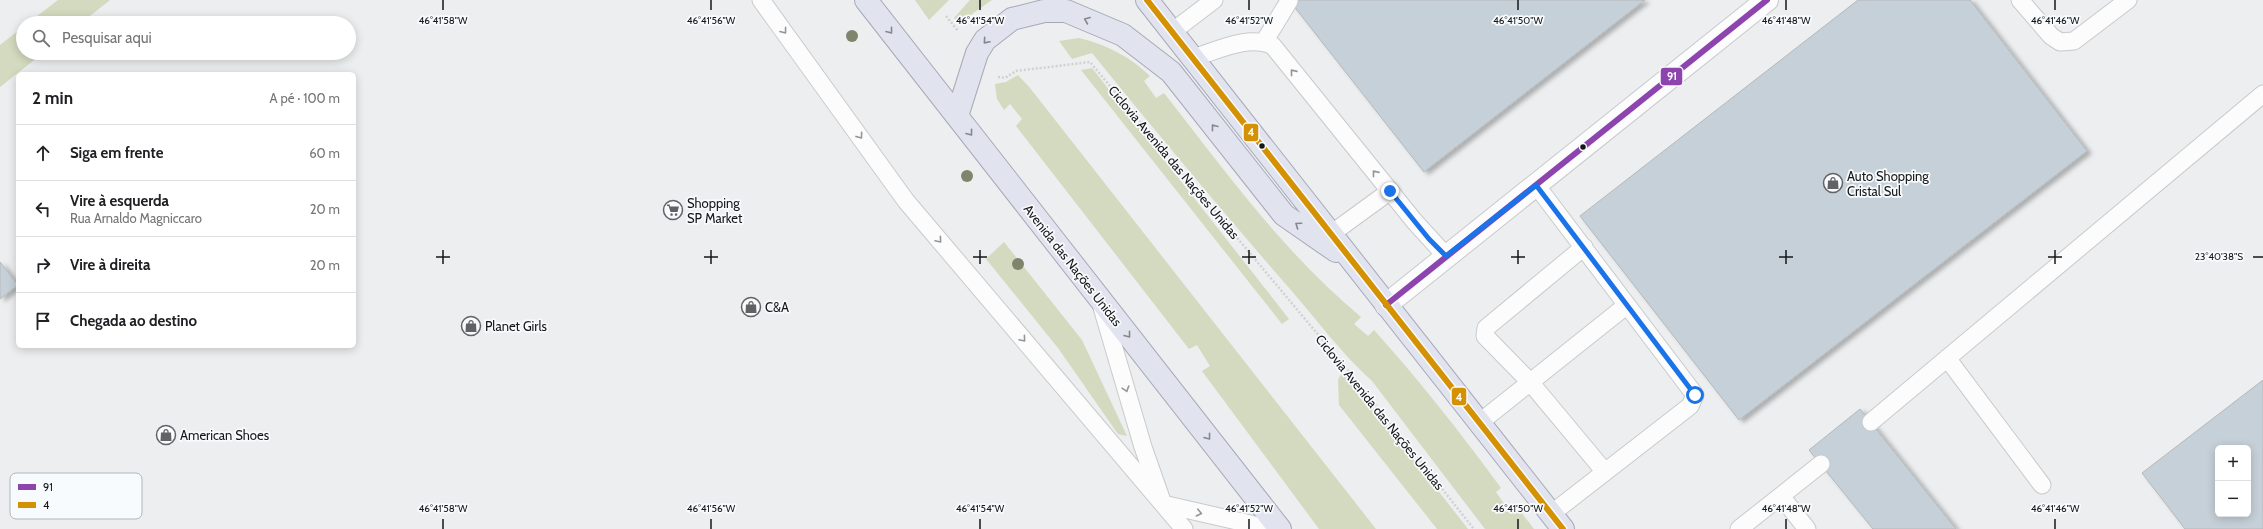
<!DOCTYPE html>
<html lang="pt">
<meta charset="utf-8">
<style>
body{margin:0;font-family:Cabin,sans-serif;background:#f6f6f6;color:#202124}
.controls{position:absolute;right:12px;bottom:12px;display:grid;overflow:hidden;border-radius:6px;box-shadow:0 2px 10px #0003}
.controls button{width:36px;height:36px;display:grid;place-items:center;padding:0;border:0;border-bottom:1px solid #e0e0e0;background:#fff;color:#202124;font:20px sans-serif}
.stop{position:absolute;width:12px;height:12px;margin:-9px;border:3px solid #1a73e8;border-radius:50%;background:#fff}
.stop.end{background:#1a73e8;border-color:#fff;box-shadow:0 1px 4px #0008}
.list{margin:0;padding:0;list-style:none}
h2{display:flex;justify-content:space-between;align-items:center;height:52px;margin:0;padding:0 16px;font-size:17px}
h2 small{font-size:13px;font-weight:400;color:#757577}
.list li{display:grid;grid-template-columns:26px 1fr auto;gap:12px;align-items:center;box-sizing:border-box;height:56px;padding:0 16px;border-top:1px solid #e0e0e0}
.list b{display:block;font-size:15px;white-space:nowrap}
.list p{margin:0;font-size:13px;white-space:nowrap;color:#757577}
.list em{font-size:13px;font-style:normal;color:#757577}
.icon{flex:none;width:22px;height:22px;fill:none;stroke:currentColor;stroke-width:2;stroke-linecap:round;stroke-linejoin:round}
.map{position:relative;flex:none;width:2263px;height:529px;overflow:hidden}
.search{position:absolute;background:#fff;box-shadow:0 2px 10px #0003;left:16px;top:16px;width:340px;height:44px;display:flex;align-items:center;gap:10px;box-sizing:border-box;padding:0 14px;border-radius:22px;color:#757577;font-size:15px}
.panel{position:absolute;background:#fff;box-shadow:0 2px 10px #0003;left:16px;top:72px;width:340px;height:276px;border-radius:6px}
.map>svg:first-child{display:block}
.green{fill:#d3dabf}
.building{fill:#c6d0d8;stroke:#b6b8b9;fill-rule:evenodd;filter:url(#shadow)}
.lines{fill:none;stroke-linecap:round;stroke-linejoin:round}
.service-casing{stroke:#c9cacb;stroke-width:19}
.minor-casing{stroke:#c9cacb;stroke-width:24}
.trunk-casing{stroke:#a6a9b7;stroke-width:24}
.path{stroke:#d1d1d1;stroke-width:2.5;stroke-dasharray:2 2;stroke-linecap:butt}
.service{stroke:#fcfcfd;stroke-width:17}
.minor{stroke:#fcfcfd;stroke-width:22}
.trunk{stroke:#e1e3ee;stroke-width:22}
.bus-1-casing{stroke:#f8fbfd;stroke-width:9}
.bus-2-casing{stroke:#f8fbfd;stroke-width:9}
.bus-1{stroke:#8e44ad;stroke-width:6}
.bus-2{stroke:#d59104;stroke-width:6}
.tree{fill:#80846c}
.oneway{stroke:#86878e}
.oneway2{stroke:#949596}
.route{stroke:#1a73e8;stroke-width:5}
.ticks{fill:none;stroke:#161718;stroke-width:1.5}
.bus-dot{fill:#161718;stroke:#f8fbfd;stroke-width:1.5}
.labels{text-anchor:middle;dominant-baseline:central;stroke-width:3.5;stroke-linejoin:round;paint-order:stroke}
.street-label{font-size:13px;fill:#161718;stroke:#f8fbfd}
.poi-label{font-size:13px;fill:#161718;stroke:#f8fbfd;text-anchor:start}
.key{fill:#f8fbfd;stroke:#b4b7b8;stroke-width:1}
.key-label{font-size:11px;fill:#161718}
.ticks-label{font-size:10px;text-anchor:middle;fill:#161718;stroke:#f8fbfd;stroke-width:3.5;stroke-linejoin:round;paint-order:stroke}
.line-badge{stroke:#f8fbfd;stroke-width:1.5}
.badge-label{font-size:11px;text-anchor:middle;font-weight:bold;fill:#fff}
</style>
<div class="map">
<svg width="2263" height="529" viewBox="0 0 2263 529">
<defs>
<filter id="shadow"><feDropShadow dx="4.5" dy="2.5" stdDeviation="2" flood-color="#0004"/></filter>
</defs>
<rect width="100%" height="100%" fill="#eceeef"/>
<path class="green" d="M58,0H110L81,23H28Z
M915,0H949L929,20Z
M970,0H992L972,14L959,25L954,18Z
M23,27V53H43L0,87V45Z
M1079,38C1107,45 1129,56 1150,76L1144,81L1156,98L1164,93C1225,171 1284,253 1361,317L1354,324L1368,336L1374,330C1419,380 1461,433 1501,488L1496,492L1507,508L1514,503L1534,529H1485L1372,381C1341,353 1317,320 1290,289C1222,211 1156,132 1092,53L1072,59L1059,41Z
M1092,68L1289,319L1282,324L1081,70Z
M1018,75L1030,88L1376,529H1319L1202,371L1210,366L1197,345L1189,349L1016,126L1022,119L1010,104L1004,110L997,99L995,84L1006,82Z
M1004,242L1082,340L1127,436L1118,434L1058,348L986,259Z
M1341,374L1347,376L1359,389L1468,529H1437L1339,405L1338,380Z"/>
<path class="building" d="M1289,0H1645L1424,172Z
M1858,0H1970L2087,151L1739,420L1580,216Z
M0,262L18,285L0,299Z
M2263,380V529H2185L2142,473ZM2218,448H2248V514H2218Z
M1860,409L1956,529H1873L1809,450Z"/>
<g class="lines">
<defs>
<path id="service" d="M761,0L906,201L1184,529
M2020,0L2051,36L2060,42L2074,41L2128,0
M1172,32L1214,0
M1264,42L1289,1
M1192,58C1217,51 1248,34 1273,46L1415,222L1446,256
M1536,185L1695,395L1690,406L1551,514
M1331,234L1390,191
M1584,247L1486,328L1485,336L1530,382L1605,472
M1101,304L1143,447L1163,504L1272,529
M1947,358L2042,485
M1871,422L2263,94
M1479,423L1627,305
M1781,496L1807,529
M1739,529L1821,464"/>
<path id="minor" d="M1386,305L1767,0"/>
<path id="trunk" d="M866,0L1280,529
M1147,0L1563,529
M957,116L977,53L985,40L1012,19L1044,11H1066L1123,35L1171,72L1284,215L1336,251"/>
</defs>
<use href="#service" class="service-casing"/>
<use href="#minor" class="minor-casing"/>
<use href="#trunk" class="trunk-casing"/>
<path class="path" d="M946,16L958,31
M998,77L1005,78L1016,71L1090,62L1346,368L1474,529"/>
<use href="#service" class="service"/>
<use href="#minor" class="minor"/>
<use href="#trunk" class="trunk"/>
<defs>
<path id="bus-1" d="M1386,305L1767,0"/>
<path id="bus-2" d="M1147,0L1563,529"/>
</defs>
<use href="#bus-1" class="bus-1-casing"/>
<use href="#bus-2" class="bus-2-casing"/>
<use href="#bus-1" class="bus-1"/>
<use href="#bus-2" class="bus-2"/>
</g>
<g class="tree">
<circle cx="852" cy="36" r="6"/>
<circle cx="967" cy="176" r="6"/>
<circle cx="1018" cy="264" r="6"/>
</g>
<defs><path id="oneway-chevron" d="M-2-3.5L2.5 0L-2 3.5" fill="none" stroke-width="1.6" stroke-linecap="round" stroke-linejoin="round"/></defs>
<g class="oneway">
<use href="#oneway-chevron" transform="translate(1087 20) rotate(-158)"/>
<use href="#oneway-chevron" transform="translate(890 31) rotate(52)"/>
<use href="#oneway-chevron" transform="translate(986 41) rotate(131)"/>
<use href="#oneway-chevron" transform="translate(1214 127) rotate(-128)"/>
<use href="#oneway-chevron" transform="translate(970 133) rotate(52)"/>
<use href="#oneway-chevron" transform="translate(1298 225) rotate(-145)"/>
<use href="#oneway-chevron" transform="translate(1128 335) rotate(52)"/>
<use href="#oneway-chevron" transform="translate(1208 437) rotate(52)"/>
</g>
<g class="oneway2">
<use href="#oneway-chevron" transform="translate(784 31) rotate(53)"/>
<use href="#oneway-chevron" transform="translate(1293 72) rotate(-129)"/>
<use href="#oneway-chevron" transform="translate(860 136) rotate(54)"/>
<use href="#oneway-chevron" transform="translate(1375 173) rotate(-129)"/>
<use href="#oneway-chevron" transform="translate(939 240) rotate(50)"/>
<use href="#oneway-chevron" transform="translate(1023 339) rotate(50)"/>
<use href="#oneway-chevron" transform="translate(1126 389) rotate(73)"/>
<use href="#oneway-chevron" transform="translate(1199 513) rotate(13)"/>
</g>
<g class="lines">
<path class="route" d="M1390,191L1429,239L1446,256L1536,185L1695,395"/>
</g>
<path class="ticks" d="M443,0V10M711,0V10M980,0V10M1249,0V10M1518,0V10M1786,0V10M2055,0V10M443,250V264M711,250V264M980,250V264M1249,250V264M1518,250V264M1786,250V264M2055,250V264M436,257H450M704,257H718M973,257H987M1242,257H1256M1511,257H1525M1779,257H1793M2048,257H2062M2253,257H2263M443,519V529M711,519V529M980,519V529M1249,519V529M1518,519V529M1786,519V529M2055,519V529"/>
<defs>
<symbol id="shop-ring" viewBox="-11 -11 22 22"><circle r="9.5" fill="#f8fbfd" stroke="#616263" stroke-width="1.5"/><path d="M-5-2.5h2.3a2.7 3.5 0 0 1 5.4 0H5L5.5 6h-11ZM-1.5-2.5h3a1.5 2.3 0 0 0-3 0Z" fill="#616263"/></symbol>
<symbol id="supermarket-ring" viewBox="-11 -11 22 22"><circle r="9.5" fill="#f8fbfd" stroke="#616263" stroke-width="1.5"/><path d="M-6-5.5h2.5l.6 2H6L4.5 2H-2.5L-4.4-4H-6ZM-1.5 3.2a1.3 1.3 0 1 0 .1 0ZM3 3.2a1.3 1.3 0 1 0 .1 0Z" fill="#616263"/></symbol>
</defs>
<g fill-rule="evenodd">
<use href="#shop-ring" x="1822" y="172" width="22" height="22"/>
<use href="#supermarket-ring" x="662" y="199" width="22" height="22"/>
<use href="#shop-ring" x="740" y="296" width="22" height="22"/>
<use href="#shop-ring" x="460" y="315" width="22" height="22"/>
<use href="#shop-ring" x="155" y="424" width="22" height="22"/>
</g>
<g class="bus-dot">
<circle cx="1262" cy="146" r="3.5"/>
<circle cx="1583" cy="147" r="3.5"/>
</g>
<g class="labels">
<g class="street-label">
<text transform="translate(1174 162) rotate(50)">Ciclovia Avenida das Nações Unidas</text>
<text transform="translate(1073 265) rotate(52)">Avenida das Nações Unidas</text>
<text transform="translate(1380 412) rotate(51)">Ciclovia Avenida das Nações Unidas</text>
</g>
<g class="poi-label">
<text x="1847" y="176">Auto Shopping<tspan x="1847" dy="15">Cristal Sul</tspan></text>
<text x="687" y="203">Shopping<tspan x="687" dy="15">SP Market</tspan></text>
<text x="765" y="307">C&amp;A</text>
<text x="485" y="326">Planet Girls</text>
<text x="180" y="435">American Shoes</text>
</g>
</g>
<rect x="10" y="473" width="132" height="46" rx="6" class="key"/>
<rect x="18" y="484" width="18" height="6" fill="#8e44ad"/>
<rect x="18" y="502" width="18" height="6" fill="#d59104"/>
<g class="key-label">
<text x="43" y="491">91</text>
<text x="43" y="509">4</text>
</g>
<g class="ticks-label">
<text x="443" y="24">46°41'58"W</text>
<text x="711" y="24">46°41'56"W</text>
<text x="980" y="24">46°41'54"W</text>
<text x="1249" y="24">46°41'52"W</text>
<text x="1518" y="24">46°41'50"W</text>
<text x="1786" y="24">46°41'48"W</text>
<text x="2055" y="24">46°41'46"W</text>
<text x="2219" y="260">23°40'38"S</text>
<text x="443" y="512">46°41'58"W</text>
<text x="711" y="512">46°41'56"W</text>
<text x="980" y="512">46°41'54"W</text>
<text x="1249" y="512">46°41'52"W</text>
<text x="1518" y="512">46°41'50"W</text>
<text x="1786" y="512">46°41'48"W</text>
<text x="2055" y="512">46°41'46"W</text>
</g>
<g class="line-badge">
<rect x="1660" y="67" width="23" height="19" rx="4" fill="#8e44ad"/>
<rect x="1243" y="123" width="16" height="19" rx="4" fill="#d59104"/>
<rect x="1451" y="387" width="16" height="19" rx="4" fill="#d59104"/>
</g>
<g class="badge-label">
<text x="1672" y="80">91</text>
<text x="1251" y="136">4</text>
<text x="1459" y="401">4</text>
</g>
</svg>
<div class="controls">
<button>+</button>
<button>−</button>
</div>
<div class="stop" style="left:1695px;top:395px"></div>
<div class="stop end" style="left:1390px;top:191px"></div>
<div class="search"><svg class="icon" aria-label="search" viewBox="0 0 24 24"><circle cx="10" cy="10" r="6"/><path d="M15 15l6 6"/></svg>Pesquisar aqui</div>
<section class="panel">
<h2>2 min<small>A pé · 100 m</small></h2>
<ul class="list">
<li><svg class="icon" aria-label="ahead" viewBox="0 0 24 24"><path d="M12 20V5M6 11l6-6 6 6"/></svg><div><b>Siga em frente</b></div><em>60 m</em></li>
<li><svg class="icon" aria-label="left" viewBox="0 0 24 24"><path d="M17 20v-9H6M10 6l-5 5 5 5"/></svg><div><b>Vire à esquerda</b><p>Rua Arnaldo Magniccaro</p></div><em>20 m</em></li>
<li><svg class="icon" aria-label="right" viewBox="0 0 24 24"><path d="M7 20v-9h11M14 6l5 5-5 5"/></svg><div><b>Vire à direita</b></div><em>20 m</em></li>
<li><svg class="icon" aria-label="arrive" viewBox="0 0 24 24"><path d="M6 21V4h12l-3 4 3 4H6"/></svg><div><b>Chegada ao destino</b></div></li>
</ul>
</section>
</div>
